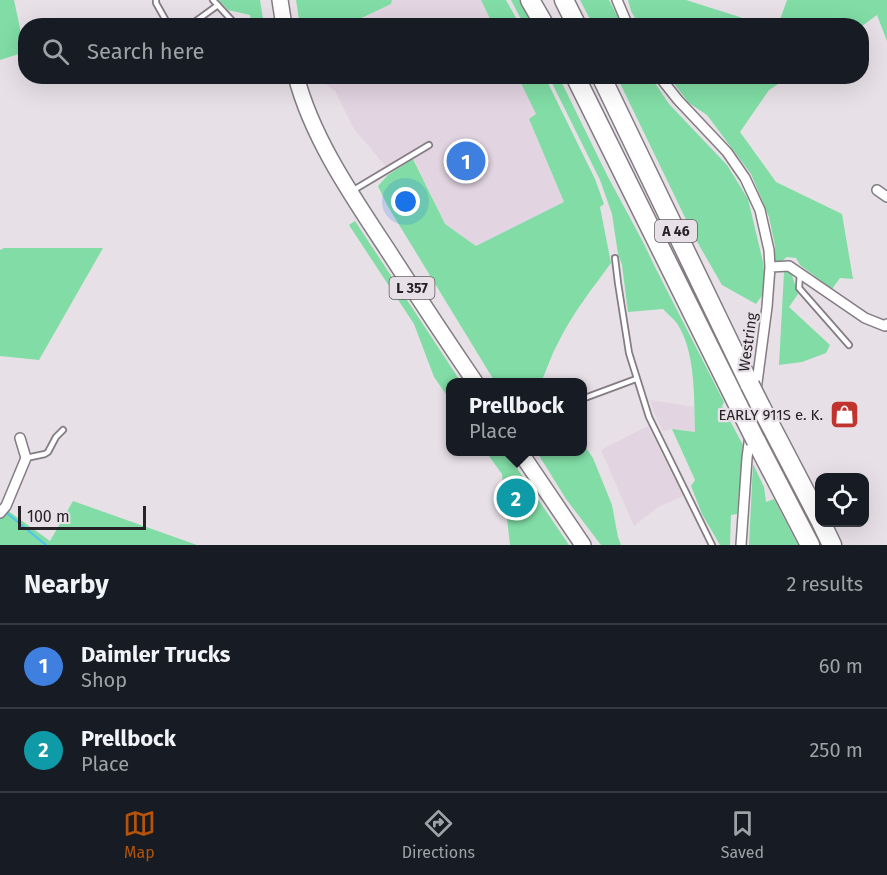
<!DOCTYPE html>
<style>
body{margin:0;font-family:"Fira Sans",sans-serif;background:#242831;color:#f1f3f6}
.controls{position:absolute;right:18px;bottom:18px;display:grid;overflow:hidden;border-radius:12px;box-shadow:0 6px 24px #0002}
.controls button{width:54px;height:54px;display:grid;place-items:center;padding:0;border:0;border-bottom:2px solid #363941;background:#171b24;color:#f1f3f6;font:30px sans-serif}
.scale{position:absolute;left:18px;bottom:15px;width:128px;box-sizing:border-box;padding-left:6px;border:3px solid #262326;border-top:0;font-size:16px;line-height:21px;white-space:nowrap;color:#262326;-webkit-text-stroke:4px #e8e0e7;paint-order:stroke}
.you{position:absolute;left:406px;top:202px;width:21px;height:21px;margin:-15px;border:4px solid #fff;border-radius:50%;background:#1a73e8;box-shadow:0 0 0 9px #1a73e833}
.badge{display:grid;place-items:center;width:39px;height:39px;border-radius:50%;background:#b45309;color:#fff;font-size:20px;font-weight:700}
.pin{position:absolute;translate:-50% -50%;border:3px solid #fff;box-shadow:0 2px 6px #0006}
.popup{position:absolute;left:446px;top:378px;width:141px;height:78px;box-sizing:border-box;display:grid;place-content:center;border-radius:12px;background:#171b24;filter:drop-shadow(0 2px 4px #0005);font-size:20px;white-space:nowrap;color:#9ea1a6}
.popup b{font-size:22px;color:#f1f3f6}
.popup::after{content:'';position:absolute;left:50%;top:100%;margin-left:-12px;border:12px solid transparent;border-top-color:#171b24}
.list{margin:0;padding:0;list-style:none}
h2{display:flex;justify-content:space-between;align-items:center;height:78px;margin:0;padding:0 24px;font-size:26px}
h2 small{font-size:20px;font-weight:400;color:#9ea1a6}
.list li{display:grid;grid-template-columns:39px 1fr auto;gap:18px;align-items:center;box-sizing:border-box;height:84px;padding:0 24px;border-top:2px solid #363941}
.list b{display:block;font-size:22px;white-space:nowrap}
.list p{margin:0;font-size:20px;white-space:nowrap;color:#9ea1a6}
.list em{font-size:20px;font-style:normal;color:#9ea1a6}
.icon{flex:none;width:33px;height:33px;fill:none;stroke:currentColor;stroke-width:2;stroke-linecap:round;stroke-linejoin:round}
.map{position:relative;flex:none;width:887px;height:545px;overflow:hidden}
.search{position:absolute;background:#171b24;box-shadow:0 6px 24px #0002;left:18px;right:18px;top:18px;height:66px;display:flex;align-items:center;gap:15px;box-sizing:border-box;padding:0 21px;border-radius:24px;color:#9ea1a6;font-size:22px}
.sheet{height:246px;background:#171b24}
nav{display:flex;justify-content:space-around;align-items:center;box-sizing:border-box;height:84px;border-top:2px solid #363941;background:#171b24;font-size:16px;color:#9ea1a6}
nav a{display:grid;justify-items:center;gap:3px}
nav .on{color:#b45309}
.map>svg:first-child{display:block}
.built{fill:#e2d4e1}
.green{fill:#81dda5}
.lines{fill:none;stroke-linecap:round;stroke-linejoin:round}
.stream{stroke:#4bc3f3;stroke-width:2}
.lane-casing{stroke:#847c83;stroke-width:8}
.street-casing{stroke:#847c83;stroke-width:12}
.primary-casing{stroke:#847c83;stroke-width:18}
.highway-casing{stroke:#847c83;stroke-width:21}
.lane{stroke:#fff;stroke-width:4.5}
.street{stroke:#fff;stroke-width:9}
.primary{stroke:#fff;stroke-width:15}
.highway{stroke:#fff;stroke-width:18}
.highway-bridge-casing{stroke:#847c83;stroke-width:21;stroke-linecap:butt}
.highway-bridge{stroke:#fff;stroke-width:18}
.labels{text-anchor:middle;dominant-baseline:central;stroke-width:4.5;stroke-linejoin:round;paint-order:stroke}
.shield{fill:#e8e0e7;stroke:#605c60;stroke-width:1.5}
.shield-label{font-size:14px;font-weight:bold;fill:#262326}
.street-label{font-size:15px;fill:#262326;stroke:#e8e0e7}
.poi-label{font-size:15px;fill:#262326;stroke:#e8e0e7;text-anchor:end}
</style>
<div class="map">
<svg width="887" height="545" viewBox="0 0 887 545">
<rect width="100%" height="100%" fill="#e8e0e7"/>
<path class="built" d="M392,0H481L493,25L347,26L391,4Z
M316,77H518L537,115L529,119L564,202L476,246L445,224L412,155L388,169L354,129L335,91Z
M650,400L694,407L695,432L672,429L663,431L655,415Z
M648,426L683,496L658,507L634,526L601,450Z"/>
<path class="green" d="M0,0H14L25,52L0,60Z
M219,0H260L264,25H252L250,15L228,10Z
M296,0H392L391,4L347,25L300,26Z
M481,0H506L520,25H493Z
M511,0H523L535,25H524Z
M580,0H609L622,25H593Z
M628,0H686L765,25H639L631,11Z
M787,0H887V41L877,15L862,26L778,25Z
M518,77H545L595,179L604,204L600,207L611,263C592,289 572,314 558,343C551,355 547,370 541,382H495L387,205L378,186L388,175L413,159L445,224L476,246L564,202L529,119L536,114Z
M549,77H559L607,175L644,244L655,267L724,402L722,406L743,445L737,514L731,515L730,545H720L702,514L691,486L695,480L672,429L695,432C694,399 696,350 676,322C672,318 667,313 663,309L628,312L622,265L618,254L612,214L600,180Z
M617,77H651L669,104L727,165L748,199L763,262L766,290L756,304L722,285L695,238Z
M669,77H789L769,90L740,132L776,182L842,214L853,279L840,278L832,289L800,265L796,258L787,257L781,262L775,261V246L769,217L751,174L707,115L689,103Z
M355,221L461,382H450V400L434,377L414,324L349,225Z
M4,248H103L39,360L0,356V250Z
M784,272H791L798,294L789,307L830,345L826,353L802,362L779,365Z
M582,442L593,458L612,505L618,537L621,545H601L566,499L537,452H582Z
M486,452H506L569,545H510L502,474Z
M753,464L764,487L766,502L774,499L798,545H749Z
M73,501L197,545H0V505L50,541Z"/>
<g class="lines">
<path class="stream" d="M8,514L46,545"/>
<defs>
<path id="lane" d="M156,0V3L169,26
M213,0L237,26
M189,26L218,5
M352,191L429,145
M615,258L618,283L629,353L649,417L712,545
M800,273L799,288L849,345
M582,399L636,379
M26,458L45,454L48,452L56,437L63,430"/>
<path id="street" d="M617,0L628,26
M659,76L678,100L727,152L745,178L760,210L769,250L770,267L767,307L747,458L741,545
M877,190L887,197
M770,267L789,266L865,318L885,326L887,324
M0,513L6,506L26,458L20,438"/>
<path id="primary" d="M280,0L284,26
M296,76C312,138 352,196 387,249C416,294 445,338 475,382
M520,452L583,545"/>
<path id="highway" d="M530,0L545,26
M564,0L577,26
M575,76L745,419
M601,76L750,385
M761,407L820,520
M756,441L810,545
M821,522L832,545"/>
</defs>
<use href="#lane" class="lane-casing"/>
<use href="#street" class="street-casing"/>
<use href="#primary" class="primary-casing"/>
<use href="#highway" class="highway-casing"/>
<use href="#lane" class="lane"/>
<use href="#street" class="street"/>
<use href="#primary" class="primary"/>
<use href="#highway" class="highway"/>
<defs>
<path id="highway-bridge" d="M750,385L761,407
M745,419L756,441"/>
</defs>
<use href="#highway-bridge" class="highway-bridge-casing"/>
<use href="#highway-bridge" class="highway-bridge"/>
</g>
<defs>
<symbol id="shop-square" viewBox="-11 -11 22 22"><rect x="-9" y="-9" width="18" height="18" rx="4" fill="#c1332d" stroke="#e8e0e7"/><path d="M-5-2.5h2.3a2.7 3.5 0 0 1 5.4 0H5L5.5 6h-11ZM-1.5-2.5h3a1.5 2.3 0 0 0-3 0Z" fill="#fff"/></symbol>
</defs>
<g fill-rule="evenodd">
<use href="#shop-square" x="828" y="398" width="33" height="33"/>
</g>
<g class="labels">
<g class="shield">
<rect x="655" y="220" width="42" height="22" rx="4.5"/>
<rect x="389.5" y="277" width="45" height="22" rx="4.5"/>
</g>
<g class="shield-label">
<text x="676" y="231">A 46</text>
<text x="412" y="288">L 357</text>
</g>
<g class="street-label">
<text transform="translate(748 342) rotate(-82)">Westring</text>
</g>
<g class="poi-label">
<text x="823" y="415">EARLY 911S e. K.</text>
</g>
</g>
</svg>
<div class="controls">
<button><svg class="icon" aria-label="locate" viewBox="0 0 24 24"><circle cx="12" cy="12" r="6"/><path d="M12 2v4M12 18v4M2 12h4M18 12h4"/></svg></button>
</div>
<div class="scale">100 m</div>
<div class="you"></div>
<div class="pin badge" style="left:466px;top:161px;background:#3f7fe0">1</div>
<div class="pin badge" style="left:516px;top:498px;background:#0f9aa8">2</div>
<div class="popup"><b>Prellbock</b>Place</div>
<div class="search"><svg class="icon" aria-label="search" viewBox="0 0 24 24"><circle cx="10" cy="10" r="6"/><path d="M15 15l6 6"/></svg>Search here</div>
</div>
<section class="sheet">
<h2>Nearby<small>2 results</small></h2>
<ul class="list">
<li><span class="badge" style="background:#3f7fe0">1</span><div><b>Daimler Trucks</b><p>Shop</p></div><em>60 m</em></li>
<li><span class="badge" style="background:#0f9aa8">2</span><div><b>Prellbock</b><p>Place</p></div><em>250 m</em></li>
</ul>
</section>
<nav>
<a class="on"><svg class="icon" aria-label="map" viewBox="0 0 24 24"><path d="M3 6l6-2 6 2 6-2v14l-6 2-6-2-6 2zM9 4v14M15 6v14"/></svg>Map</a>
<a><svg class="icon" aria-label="directions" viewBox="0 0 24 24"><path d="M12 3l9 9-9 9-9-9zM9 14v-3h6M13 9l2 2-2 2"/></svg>Directions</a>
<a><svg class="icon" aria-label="saved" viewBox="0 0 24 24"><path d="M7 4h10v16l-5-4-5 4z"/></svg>Saved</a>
</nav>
